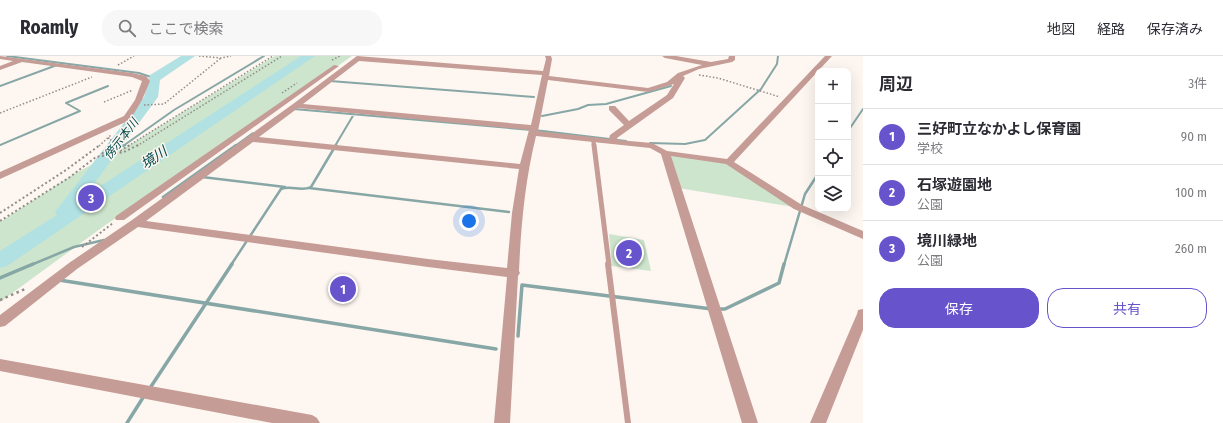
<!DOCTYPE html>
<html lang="ja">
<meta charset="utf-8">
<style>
body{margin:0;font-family:"Fira Sans Condensed","Noto Sans JP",sans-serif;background:#f7f7f7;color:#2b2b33}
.controls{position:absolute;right:12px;top:12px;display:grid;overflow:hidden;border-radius:8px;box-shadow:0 4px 16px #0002}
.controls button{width:36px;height:36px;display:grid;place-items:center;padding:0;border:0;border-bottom:1px solid #e1e1e2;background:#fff;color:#2b2b33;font:20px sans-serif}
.you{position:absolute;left:469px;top:165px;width:14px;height:14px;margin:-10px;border:3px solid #fff;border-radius:50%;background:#1a73e8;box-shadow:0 0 0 6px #1a73e833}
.badge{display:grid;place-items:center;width:26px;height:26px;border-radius:50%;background:#6753cc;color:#fff;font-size:13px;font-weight:700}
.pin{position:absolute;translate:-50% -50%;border:2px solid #fff;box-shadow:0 1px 4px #0006}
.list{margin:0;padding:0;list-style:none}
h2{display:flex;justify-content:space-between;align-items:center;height:52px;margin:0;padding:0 16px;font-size:17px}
h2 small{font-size:13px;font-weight:400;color:#7c7c81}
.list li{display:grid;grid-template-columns:26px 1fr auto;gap:12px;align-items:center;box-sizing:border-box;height:56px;padding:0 16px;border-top:1px solid #e1e1e2}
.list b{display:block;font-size:15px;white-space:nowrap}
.list p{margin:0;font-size:13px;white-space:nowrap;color:#7c7c81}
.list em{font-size:13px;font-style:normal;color:#7c7c81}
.actions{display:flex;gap:8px;padding:12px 16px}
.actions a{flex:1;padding:9px 0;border:1px solid #6753cc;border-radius:16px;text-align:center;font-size:14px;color:#6753cc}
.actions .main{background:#6753cc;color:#fff}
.icon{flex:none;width:22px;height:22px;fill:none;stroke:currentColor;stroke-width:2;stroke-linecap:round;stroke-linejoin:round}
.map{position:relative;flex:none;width:863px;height:367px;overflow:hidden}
header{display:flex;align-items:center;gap:24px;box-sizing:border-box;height:56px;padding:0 20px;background:#fff;border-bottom:1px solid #e1e1e2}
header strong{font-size:19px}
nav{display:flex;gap:22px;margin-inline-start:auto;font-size:14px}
.search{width:280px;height:36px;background:#f7f7f7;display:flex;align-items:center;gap:10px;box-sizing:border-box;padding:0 14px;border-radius:16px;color:#7c7c81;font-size:15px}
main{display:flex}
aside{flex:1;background:#fff}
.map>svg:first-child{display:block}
.green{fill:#cde5cd}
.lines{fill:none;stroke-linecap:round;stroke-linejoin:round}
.stream-far2{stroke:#87a7a6;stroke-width:2}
.stream-far1{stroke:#87a7a6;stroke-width:2.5}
.stream{stroke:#87a7a6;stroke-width:3.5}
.river{fill:#b1e1e2;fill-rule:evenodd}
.path-far2{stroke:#928c87;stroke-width:1.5;stroke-dasharray:1.5 2;stroke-linecap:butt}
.path-far1{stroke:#928c87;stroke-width:2;stroke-dasharray:2 2.5;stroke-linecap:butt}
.path{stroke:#928c87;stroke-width:2.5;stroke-dasharray:2.5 3.5;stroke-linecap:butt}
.lane-far2{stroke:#c59d96;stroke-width:4}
.lane-far1{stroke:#c59d96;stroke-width:5}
.lane{stroke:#c59d96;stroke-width:6}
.street{fill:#c59d96;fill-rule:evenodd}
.labels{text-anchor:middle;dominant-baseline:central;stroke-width:3;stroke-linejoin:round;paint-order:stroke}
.far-water-label{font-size:12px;font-style:italic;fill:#014b4d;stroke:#fef6f0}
.water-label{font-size:14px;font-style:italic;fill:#014b4d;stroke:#fef6f0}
</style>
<header>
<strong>Roamly</strong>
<div class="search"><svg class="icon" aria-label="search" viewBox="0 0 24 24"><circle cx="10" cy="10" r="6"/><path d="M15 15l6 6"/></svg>ここで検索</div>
<nav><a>地図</a><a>経路</a><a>保存済み</a></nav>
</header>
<main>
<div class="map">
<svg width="863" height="367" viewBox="0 0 863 367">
<rect width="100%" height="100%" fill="#fef6f0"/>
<path class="green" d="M275,0H352L287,46L104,170L0,246V166L74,118L131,88Z
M669,98L727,107L794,151L678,132Z
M609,178L644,184L651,215L612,210Z"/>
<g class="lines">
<path class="stream-far2" d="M7,0L139,17L154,22
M330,25L534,41
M0,30L57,9
M294,53L543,75L626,85
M542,60L578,53L588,49L606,48L671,30
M848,75L863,53
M650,87L685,88L705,84L761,33L777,8L778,0
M0,89L80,55L66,47L108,30
M123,90L174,54L264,0
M235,90L253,77
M335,90L354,58"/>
<path class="stream-far1" d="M114,92L125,89
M202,121L285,131
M309,132L509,156
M163,141L236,89
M31,209L74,191L104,184
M231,209L281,133C291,129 301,136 311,131L336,89
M784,209L805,138L818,118"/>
<path class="stream" d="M0,222L33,208
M59,224L496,293
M717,253H725L779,227L784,208
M518,280L522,229L712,253
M150,332L232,208
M127,367L144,340"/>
<path class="river" d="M181,0H195L160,24L158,41L85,140L301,0H315L7,210L0,212V195L57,159L55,156L58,152L144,41L150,19Z"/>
<path class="path-far2" d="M199,0L221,2L231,0
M332,4L340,0
M118,9L134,0
M699,19L718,22L780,41
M282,37L297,27
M104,46L133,34
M144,49L164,48L221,2
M0,57L92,21
M108,82L111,83L109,90
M99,90L111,79
M128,90L273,0
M137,90L282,0"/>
<path class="path-far1" d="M120,95L130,89
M102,98L109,89
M0,157L66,114L100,89
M0,165L70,121L96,101L124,96L138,89
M82,191L113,167"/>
<path class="path" d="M0,244L25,233"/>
<path class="lane-far2" d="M593,83L594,90"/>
<path class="lane-far1" d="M594,89L609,209"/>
<path class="lane" d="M608,208L628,367"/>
<path class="street" d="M0,0L132,17L146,20L150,25L142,44L130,64L0,123V116L124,60L135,44L142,25L132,21L22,6L0,14V10L13,5L0,3Z
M357,0L543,15L546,3L545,0H551L552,3L549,20L648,32L667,26L678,17L702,9L665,2L662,0H676L711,6L728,3L729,0H735V4L732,6L699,13L683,20L685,22L673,42L617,82L618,84L652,87L667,95L727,103L825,0H832L734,106L802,149L863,175V183L794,153L726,108L671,100L758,367H742L661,98L650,92L536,80C525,125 521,169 519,215L520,217L518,220L510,367H494L507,221L428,211L138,171L77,213L5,270L0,271V259L69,207L132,164L293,48ZM359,5L542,19L531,69L303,48ZM548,24L648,36L674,28L667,39L629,65L615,50H609V54L624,69L610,79L609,83L538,75ZM298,52L529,74L520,108L259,81ZM253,86L519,113L512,157L507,212L428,203L146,165Z
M334,9L339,10L124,164H116L115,162L116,160Z
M863,253V274L826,367H810L857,258L858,254Z
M0,303L312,359L317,362L320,367H272L0,315Z"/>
</g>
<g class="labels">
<g class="far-water-label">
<text transform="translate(121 83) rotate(-52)">傍示本川</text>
</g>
<g class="water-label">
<text transform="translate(154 102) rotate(-34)">境川</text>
</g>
</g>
</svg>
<div class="controls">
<button>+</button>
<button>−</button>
<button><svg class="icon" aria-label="locate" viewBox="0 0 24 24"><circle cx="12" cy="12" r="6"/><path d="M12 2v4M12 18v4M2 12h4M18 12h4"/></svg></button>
<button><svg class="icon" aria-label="layers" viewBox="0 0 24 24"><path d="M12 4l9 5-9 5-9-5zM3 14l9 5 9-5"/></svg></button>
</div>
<div class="you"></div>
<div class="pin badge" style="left:343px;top:233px">1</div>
<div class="pin badge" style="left:629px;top:197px">2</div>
<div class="pin badge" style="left:91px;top:142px">3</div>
</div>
<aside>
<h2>周辺<small>3件</small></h2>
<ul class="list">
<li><span class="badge">1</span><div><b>三好町立なかよし保育園</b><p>学校</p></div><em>90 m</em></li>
<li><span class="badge">2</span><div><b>石塚遊園地</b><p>公園</p></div><em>100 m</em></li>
<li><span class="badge">3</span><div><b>境川緑地</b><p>公園</p></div><em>260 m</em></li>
</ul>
<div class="actions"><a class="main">保存</a><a>共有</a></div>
</aside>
</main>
